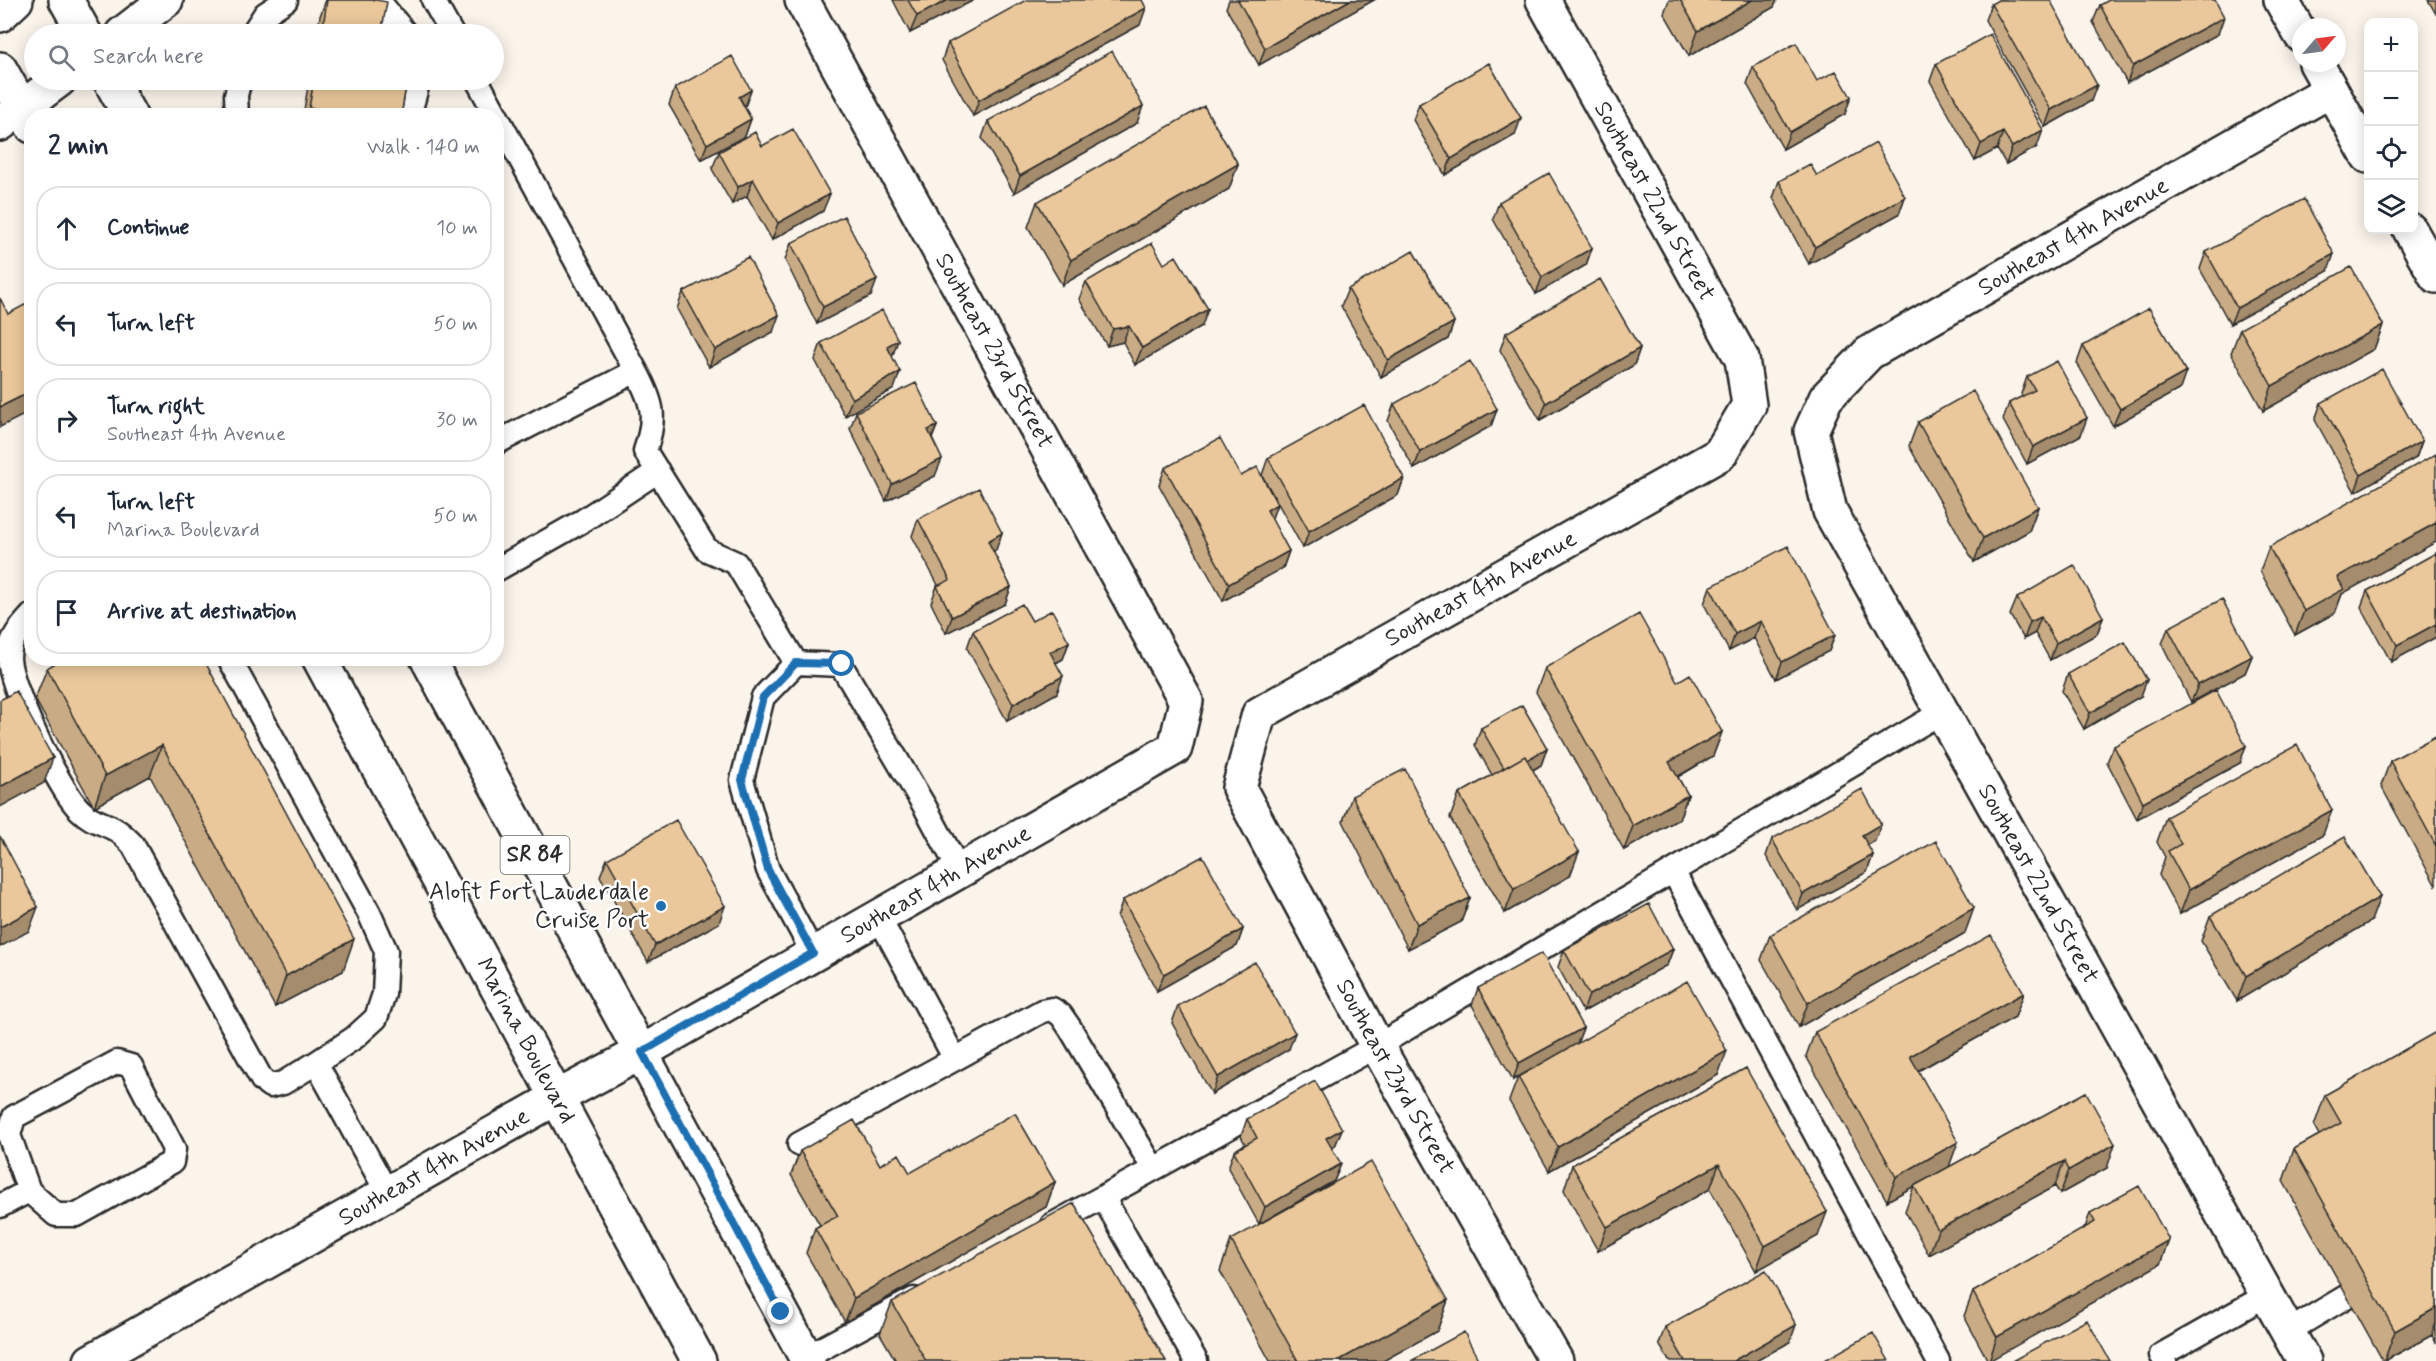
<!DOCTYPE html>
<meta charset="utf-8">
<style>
body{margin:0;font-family:Mynerve,sans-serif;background:#f6f6f7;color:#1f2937}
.controls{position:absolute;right:18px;top:18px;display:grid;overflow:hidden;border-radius:12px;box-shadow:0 3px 15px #0003}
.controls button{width:54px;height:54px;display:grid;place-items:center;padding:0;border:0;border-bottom:2px solid #e0e1e3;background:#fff;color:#1f2937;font:30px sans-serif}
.compass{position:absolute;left:2292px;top:18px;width:54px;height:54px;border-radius:50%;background:#fff;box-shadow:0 3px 15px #0003;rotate:62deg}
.stop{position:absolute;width:18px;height:18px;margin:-14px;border:4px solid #1f6fb2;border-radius:50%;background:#fff}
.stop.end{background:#1f6fb2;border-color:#fff;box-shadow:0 2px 6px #0008}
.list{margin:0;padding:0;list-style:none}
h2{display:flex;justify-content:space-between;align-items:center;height:78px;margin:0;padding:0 24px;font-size:26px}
h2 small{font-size:20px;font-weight:400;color:#747a83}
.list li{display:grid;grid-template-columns:39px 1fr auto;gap:18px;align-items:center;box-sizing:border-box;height:84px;margin:0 12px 12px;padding:0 12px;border:2px solid #e0e1e3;border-radius:24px}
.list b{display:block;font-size:22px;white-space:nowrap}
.list p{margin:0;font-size:20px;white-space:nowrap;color:#747a83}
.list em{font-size:20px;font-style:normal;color:#747a83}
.icon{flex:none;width:33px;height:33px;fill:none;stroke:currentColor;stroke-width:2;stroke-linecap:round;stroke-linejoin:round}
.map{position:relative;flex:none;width:2436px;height:1361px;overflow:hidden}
.search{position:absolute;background:#fff;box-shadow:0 3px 15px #0003;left:24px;top:24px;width:480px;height:66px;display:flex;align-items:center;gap:15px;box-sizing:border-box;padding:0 21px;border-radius:33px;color:#747a83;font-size:22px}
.panel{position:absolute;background:#fff;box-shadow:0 3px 15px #0003;left:24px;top:108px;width:480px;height:558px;border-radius:24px}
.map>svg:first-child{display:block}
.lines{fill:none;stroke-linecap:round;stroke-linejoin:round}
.service-casing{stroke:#2b2b2b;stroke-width:27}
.minor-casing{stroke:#2b2b2b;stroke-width:38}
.secondary-casing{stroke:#2b2b2b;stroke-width:38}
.primary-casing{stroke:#2b2b2b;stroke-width:38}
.service{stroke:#fff;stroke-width:22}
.minor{stroke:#fff;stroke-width:33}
.secondary{stroke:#fff;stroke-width:33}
.primary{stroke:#fff;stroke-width:33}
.wall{fill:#c9ac85;stroke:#2b2b2b;stroke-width:1.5}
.shaded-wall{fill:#a48c6c;stroke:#2b2b2b;stroke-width:1.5}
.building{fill:#eac89b;stroke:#2b2b2b;stroke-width:1.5}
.route{stroke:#1f6fb2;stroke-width:8}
.poi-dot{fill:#1f6fb2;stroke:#fff;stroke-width:2}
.labels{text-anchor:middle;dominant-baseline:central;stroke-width:5;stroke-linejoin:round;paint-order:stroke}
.shield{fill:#fff;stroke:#6b6b6b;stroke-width:1.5}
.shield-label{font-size:22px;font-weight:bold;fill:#2b2b2b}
.street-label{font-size:24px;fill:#2b2b2b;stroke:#fff}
.poi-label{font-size:24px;fill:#2b2b2b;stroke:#fff;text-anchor:end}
</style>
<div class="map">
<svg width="2436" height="1361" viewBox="0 0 2436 1361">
<rect width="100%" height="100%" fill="#fbf4eb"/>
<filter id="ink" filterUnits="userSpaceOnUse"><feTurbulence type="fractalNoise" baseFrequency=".0167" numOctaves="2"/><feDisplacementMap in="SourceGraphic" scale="12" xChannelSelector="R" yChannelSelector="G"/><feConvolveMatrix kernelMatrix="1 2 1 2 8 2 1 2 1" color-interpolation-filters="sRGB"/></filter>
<g filter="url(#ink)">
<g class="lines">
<defs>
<path id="service" d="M378,0L406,34
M433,0L452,34
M252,34L265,14L286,0
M477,80L636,371C653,403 657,416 645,451L707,550L736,563L796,663L841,665L925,807L959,870
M237,116L236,95L240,80
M409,116L419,80
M496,443L636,371
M496,570L584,520L658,471
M32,615C20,628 9,640 9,658C10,687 59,790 80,810C92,822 103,822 116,830C122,833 128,840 133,845L262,1080L270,1086L283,1083L316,1063L354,1038L376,1018L384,994L386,951L369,913L229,658
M796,663L763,697L742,780L768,870L813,953
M1673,871L1938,1361
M955,1059L1042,1011L1052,1009L1061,1015L1070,1028L1153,1168
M117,1062L131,1066L174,1149L172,1162L77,1215H56L29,1191L9,1135L14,1117Z
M316,1063L388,1194
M799,1144L955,1059L878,916
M1103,1197L1196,1361
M0,1206L29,1191
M1052,1225L1377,1046L1942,712
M2287,1332L2347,1296
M806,1357L914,1299
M2165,1361L2161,1355L2267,1295"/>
<g id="minor">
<path id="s1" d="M1543,0L1742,359L1749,405L1720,454L1259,714L1239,788L1377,1046L1556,1361"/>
<path d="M2281,0L2301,35"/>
<path d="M2316,63L2368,156"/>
<path d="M2410,230L2436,276"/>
<path id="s2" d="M91,1361L556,1098L642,1052L1175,748L1186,701L802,0"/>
<path id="s3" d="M2304,1361L1830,511L1811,431L1826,398L1869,353L2331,90"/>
</g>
<path id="secondary" d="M0,15L16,0
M122,34L166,0
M0,124L59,80"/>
<g id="primary">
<path d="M66,0L85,34"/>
<path d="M0,69L32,126"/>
<path d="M110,80L130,116"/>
<path id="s4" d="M319,658L699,1361"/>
<path d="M427,658L808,1361"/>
</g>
</defs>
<use href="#service" class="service-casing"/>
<use href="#minor" class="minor-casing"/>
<use href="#secondary" class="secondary-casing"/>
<use href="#primary" class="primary-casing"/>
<use href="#service" class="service"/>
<use href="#minor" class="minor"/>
<use href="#secondary" class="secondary"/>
<use href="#primary" class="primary"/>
</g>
<path class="wall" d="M326,0H376L381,34H317L320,16Z
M893,0H974L910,33Z
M1229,0H1374L1259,65L1226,8Z
M1669,0H1777L1774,7L1689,56L1664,13Z
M2428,0H2436V14Z
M1991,4L2091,101L2045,127L1985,20Z
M2100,5L2218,34L2127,83L2093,22Z
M1140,25L973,116L942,60L948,43Z
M1936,64L2037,147L2006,164L1997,149L1975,161L1930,81Z
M1753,67L1817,81L1845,114L1783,149L1747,84Z
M309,80H407L401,116H303Z
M675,88L745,108L751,119L745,136L701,160L669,105Z
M1419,104L1515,135L1445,175L1413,120Z
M988,121L1137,123L1014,193L982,138Z
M762,146L823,211L772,240L747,196L732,204L712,169L719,152Z
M1238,164L1229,189L1062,285L1028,227L1037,202Z
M1817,176L1905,197L1899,214L1809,264L1773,198L1779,181Z
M1499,202L1592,248L1586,265L1536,294L1493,219Z
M791,243L871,296L817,324L785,260Z
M2206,252L2328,271L2230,324L2200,269Z
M1164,264L1202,326L1135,365L1123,342L1107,346L1079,299L1086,282Z
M1348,289L1454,322L1448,339L1381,377L1341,306Z
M683,292L773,332L709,367L677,309Z
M2383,325L2374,349L2263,411L2231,353L2240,329Z
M1506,333L1640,348L1634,365L1540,420L1500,350Z
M898,340L892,357L894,389L845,416L815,360L821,343Z
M2083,346L2180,389L2113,426L2077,363Z
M2027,377L2081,435L2027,464L2003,420L2009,403L2023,396L2021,394Z
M2321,403L2422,441L2416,458L2355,492L2315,420Z
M1394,404L1497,409L1491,426L1414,469L1388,421Z
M856,412L937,426L932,439L935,476L886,501L850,429Z
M1918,422L2038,507L2029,531L1974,562L1909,446Z
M1268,458L1404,478L1398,495L1303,548L1262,475Z
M1165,468L1241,476L1277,504L1271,519L1289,551L1283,568L1223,601L1159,485Z
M918,519L996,550L993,552L1011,587L1005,604L946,633L931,603L937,586L938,585L912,536Z
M2269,547L2342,594L2335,613L2295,635L2260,571Z
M2436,553V637L2391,662L2361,607L2367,591Z
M1710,587L1835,635L1829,651L1776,679L1754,638L1729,651L1704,604Z
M2017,598L2103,617L2097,634L2050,660L2035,633L2024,639L2010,615Z
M1032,621L1069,642L1063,659L1056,663L1057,693L1007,721L967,648L973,631Z
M2168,628L2252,656L2245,673L2191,702L2162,644Z
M203,658L343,971L275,1007L150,776L94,807L35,699L47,668Z
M1545,668L1677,682L1722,732L1713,756L1678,777L1688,795L1679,819L1624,850L1536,692Z
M2068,674L2141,696L2084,729L2062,691Z
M1481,728L1547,748L1541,765L1533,770L1570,876L1505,913L1450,818L1459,794L1492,775L1475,745Z
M2436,736V886L2381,786L2390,761Z
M2114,746L2240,763L2137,819L2107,762Z
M1352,796L1470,898L1461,922L1408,949L1343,821Z
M2166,817L2323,835L2180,914L2159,875L2165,857L2157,842Z
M1772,839L1875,841L1867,845L1873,855L1867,872L1797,910L1766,856Z
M607,859L719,923L648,962L600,876Z
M1123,900L1243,929L1237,946L1157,991L1117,917Z
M2210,916L2371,921L2237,1001L2201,941Z
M1965,933L1799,1027L1761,960L1770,935Z
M1673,949L1667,965L1583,1012L1558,967L1564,950Z
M1478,988L1583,1028L1577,1043L1718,1075L1549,1171L1509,1101L1518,1077L1513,1080L1472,1005Z
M2024,993L2015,1017L1918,1071L1949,1167L1887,1201L1806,1056L1815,1032Z
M1178,1006L1289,1049L1212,1094L1172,1023Z
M2436,1032V1343L2432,1335L2385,1361H2383L2283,1181L2294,1149L2319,1135L2314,1126L2325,1095Z
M1746,1068L1818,1236L1756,1271L1710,1189L1598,1251L1564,1190L1572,1165Z
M2086,1092L2107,1168L2060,1194L2055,1186L1929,1255L1905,1211L1914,1186Z
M1247,1119L1342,1129L1335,1146L1331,1148L1341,1164L1334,1181L1259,1224L1228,1168L1234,1151L1245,1144L1241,1136Z
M800,1151L880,1165L910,1173L1055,1182L1046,1207L845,1322L806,1253L815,1228L820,1225L791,1175Z
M2090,1213L2169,1240L2160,1264L1988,1361L1964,1316L1973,1292L2085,1228Z
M1231,1240L1448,1300L1437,1331L1383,1361H1270L1220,1271Z
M892,1302L1166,1361H896L880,1334Z
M1665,1327L1790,1342L1756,1361H1669L1659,1344Z"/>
<path class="shaded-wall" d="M948,0H974L910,33L917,16Z
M1350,0H1374L1259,65L1265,48Z
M1752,0H1777L1774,7L1689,56L1698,31Z
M1146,8L1140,25L973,116L979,100Z
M2224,17L2218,34L2127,83L2133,66Z
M2097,85L2091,101L2045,127L2051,110Z
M751,90L745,107L739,97Z
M1851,97L1845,114L1783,149L1790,132Z
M1143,106L1137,123L1014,193L1020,176Z
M1521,118L1515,135L1445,175L1451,159Z
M751,119L745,136L701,160L707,144Z
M2043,130L2037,147L2006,164L2012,147Z
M2003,132L1997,149L1975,161L1981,144Z
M1238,164L1229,189L1062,285L1071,260Z
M753,179L747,196L732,204L738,187Z
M830,194L823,211L772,240L778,223Z
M1905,197L1899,214L1809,264L1815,247Z
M1592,248L1586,265L1536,294L1542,277Z
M2334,254L2328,271L2230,324L2237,308Z
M877,280L871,296L817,324L823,307Z
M1208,309L1202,326L1135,365L1142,348Z
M779,315L773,332L709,367L715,350Z
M1454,322L1448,339L1381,377L1388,360Z
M2383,325L2374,349L2263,411L2272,386Z
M1129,326L1123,342L1107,346L1113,329Z
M898,340L892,357L887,346Z
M1640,348L1634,365L1540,420L1546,403Z
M502,371L496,387V374Z
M900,372L894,389L845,416L852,399Z
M2186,372L2180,389L2113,426L2120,409Z
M32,391V411L0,427V407Z
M1497,409L1491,426L1414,469L1420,452Z
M2087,418L2081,435L2027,464L2033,447Z
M937,426L930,442L928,430Z
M2422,441L2416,458L2355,492L2361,475Z
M942,459L935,476L886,501L892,484Z
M1404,478L1398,495L1303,548L1309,531Z
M1277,504L1271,521L1267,510Z
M2038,507L2029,531L1974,562L1983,538Z
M2436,523V542L2342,594L2335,613L2295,635L2304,611L2337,577Z
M1002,533L996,550L981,558L988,541Z
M1289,551L1283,568L1223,601L1229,584Z
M1011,587L1005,604L946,633L952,617Z
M2041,617L2035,633L2024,639L2030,622Z
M2103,617L2097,634L2050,660L2056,643Z
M1761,621L1754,638L1729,651L1735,634Z
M2436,624V637L2391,662L2397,645Z
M1835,635L1829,651L1776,679L1782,662Z
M1069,642L1063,659L1044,669L1050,652Z
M2252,656L2245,673L2191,702L2198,685Z
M1063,676L1057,693L1007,721L1013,704Z
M2147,680L2141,696L2084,729L2090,713Z
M1722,732L1713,756L1661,786L1669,762Z
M162,745L150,776L94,807L105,776Z
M2246,746L2240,763L2137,819L2143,802Z
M1547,748L1541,765L1500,789L1506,772Z
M53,758L44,783L0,807V787Z
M1688,795L1679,819L1624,850L1633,826Z
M2332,810L2323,835L2180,914L2189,890Z
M1881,824L1875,841L1855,852L1862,835Z
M1579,852L1570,876L1505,913L1514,889Z
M1873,855L1867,872L1797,910L1803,894Z
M2380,897L2371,921L2237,1001L2246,976Z
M1470,898L1461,922L1408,949L1417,924Z
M725,906L719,923L648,962L655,945Z
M38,907L29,931L0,947V927Z
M1974,908L1965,933L1799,1027L1808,1003Z
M1243,929L1237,946L1157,991L1164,974Z
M354,939L343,971L275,1007L286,976Z
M1673,949L1667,965L1583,1012L1589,995Z
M2024,993L2015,1017L1901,1080L1910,1056Z
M1583,1028L1577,1044L1513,1080L1519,1063Z
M1295,1033L1289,1049L1212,1094L1218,1077Z
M1727,1051L1718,1075L1549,1171L1558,1147Z
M1342,1129L1335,1146L1320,1155L1326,1138Z
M1958,1142L1949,1167L1887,1201L1896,1177Z
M2115,1144L2107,1168L2060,1194L2069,1170Z
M2064,1161L2055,1186L1929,1255L1938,1230Z
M1341,1164L1334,1181L1259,1224L1265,1207Z
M1719,1164L1710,1189L1598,1251L1607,1227Z
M1055,1182L1046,1207L845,1322L854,1298Z
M1827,1212L1818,1236L1756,1271L1765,1246Z
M2169,1240L2160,1264L1989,1361L1997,1337Z
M1448,1300L1437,1331L1383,1361H1338Z
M2436,1308V1323L2432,1335L2384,1361L2395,1331Z
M1796,1325L1790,1342L1756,1361H1733Z"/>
<path class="building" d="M327,0H376L387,2L381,34H322Z
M908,0H948L917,16Z
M1026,0H1142L1146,8L979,100L948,43Z
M1238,0H1350L1265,48Z
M1680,0H1752L1698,31Z
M1998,0H2050L2097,85L2051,110L1991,4Z
M2109,0H2215L2224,17L2133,66L2100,5Z
M1990,34L2043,130L2012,147L2003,132L1981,144L1936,64Z
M1796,43L1817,81L1836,71L1851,97L1790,132L1753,67Z
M1112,51L1143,106L1020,176L988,121Z
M732,56L751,90L739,97L751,119L707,144L675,88Z
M1489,63L1521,118L1451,159L1419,104Z
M314,80H407L401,116H350L309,108Z
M1204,106L1238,164L1071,260L1037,202Z
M793,129L830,194L778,223L753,179L738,187L719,152L755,132L762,146Z
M1876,143L1905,197L1815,247L1779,181L1810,164L1817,176Z
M1549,173L1592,248L1542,277L1499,202Z
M2304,199L2334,254L2237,308L2206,252Z
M844,216L877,280L823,307L791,243Z
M1152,243L1164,264L1176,256L1208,309L1142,348L1129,326L1113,329L1086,282Z
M1413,251L1454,322L1388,360L1348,289Z
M748,257L779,315L715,350L683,292Z
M2351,267L2383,325L2272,386L2240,329Z
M1600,279L1640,348L1546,403L1506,333Z
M0,298L8,314L32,301V391L0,407Z
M2149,308L2186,372L2120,409L2083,346Z
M882,310L898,340L887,346L900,372L852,399L821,343Z
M496,360L502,371L496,374Z
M1470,361L1497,409L1420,452L1394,404Z
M2057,361L2087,418L2033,447L2009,403L2035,390L2027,377Z
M2382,369L2422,441L2361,475L2321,403Z
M916,383L937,426L928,430L942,459L892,484L856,412Z
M1973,391L2038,507L1983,538L1918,422Z
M1364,405L1404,478L1309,531L1268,458Z
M1220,438L1241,476L1257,467L1277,504L1267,510L1289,551L1229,584L1165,468Z
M2436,454V523L2337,577L2344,589L2304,611L2269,547Z
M979,488L1002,533L988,541L1011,587L952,617L937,586L950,580L918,519Z
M1788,546L1835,635L1782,662L1761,621L1735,634L1710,587Z
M2436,553V624L2397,645L2367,591Z
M2074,565L2103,617L2056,643L2041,617L2030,622L2017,598Z
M2222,599L2252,656L2198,685L2168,628Z
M1022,604L1032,621L1052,610L1069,642L1050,652L1063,676L1013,704L973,631Z
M1639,614L1677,682L1690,674L1722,732L1669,762L1688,795L1633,826L1545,668Z
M2125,642L2147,680L2090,713L2068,674Z
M64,658H203L354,939L286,976L162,745L105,776L47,668Z
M2216,690L2246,746L2143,802L2114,746Z
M16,691L53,758L0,787V700Z
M1522,705L1547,748L1527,760L1525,756L1504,768L1481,728Z
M2436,736V846L2390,761Z
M2297,745L2332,810L2189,890L2168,851L2181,844L2166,817Z
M1525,756L1579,852L1514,889L1459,794Z
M1405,769L1470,898L1417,924L1352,796Z
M1862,789L1881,824L1862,835L1873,855L1803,894L1772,839Z
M676,820L725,906L655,945L607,859Z
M0,836L38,907L0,927Z
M2345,837L2380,897L2246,976L2210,916Z
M1936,841L1974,908L1808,1003L1770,935Z
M1203,856L1243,929L1164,974L1123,900Z
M1649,904L1673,949L1589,995L1564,950Z
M1991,935L2024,993L1910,1056L1958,1142L1896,1177L1815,1032Z
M1542,953L1583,1028L1519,1063L1478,988Z
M1255,962L1295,1033L1218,1077L1178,1006Z
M1687,981L1727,1051L1558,1147L1518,1077Z
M2436,1032V1308L2395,1331L2294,1149L2341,1123L2325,1095Z
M1746,1068L1827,1212L1765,1246L1719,1164L1607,1227L1572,1165Z
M1315,1081L1342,1129L1326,1138L1341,1164L1265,1207L1234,1151L1257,1138L1247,1119Z
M2086,1092L2115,1144L2069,1170L2064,1161L1938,1230L1914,1186Z
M1015,1113L1055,1182L854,1298L815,1228L838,1216L800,1151L854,1120L880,1165L899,1154L910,1173Z
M1371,1162L1448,1300L1338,1361H1298L1231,1240Z
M2139,1186L2169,1240L1997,1337L1973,1292L2095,1222L2090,1213Z
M1074,1203L1166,1361H926L892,1302Z
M1766,1270L1796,1325L1733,1361H1685L1665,1327Z
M2087,1320L2110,1361H2012Z
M1464,1332L1479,1361H1411Z
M1873,1333L1889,1361H1823Z"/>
</g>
<g class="lines" filter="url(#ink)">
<path class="route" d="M781,1312L642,1052L813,953L768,870L742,780L763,697L796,663L842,664"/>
</g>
<circle class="poi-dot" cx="661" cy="906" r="6"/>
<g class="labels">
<rect class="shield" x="500.5" y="836" width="69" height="38" rx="4.5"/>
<g class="shield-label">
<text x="535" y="855">SR 84</text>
</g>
<g class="street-label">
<text stroke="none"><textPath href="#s1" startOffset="230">Southeast 22nd Street</textPath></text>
<text stroke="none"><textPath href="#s3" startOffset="1389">Southeast 4th Avenue</textPath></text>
<text transform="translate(994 351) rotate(61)">Southeast 23rd Street</text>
<text transform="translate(1481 589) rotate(-29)">Southeast 4th Avenue</text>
<text stroke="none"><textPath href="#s2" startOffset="970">Southeast 4th Avenue</textPath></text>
<text transform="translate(2038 884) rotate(61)">Southeast 22nd Street</text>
<text stroke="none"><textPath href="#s4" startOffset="435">Marina Boulevard</textPath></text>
<text stroke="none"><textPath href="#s1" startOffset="1448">Southeast 23rd Street</textPath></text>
<text stroke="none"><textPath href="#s2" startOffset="394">Southeast 4th Avenue</textPath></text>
</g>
<g class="poi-label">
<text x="649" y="892">Aloft Fort Lauderdale<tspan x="649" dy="28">Cruise Port</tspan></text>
</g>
</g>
</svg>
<div class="controls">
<button>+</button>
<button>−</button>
<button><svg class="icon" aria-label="locate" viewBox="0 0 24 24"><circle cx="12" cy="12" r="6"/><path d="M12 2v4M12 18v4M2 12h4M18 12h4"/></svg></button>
<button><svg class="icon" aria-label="layers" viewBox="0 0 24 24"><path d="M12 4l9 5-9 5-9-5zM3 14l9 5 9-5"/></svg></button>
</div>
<svg class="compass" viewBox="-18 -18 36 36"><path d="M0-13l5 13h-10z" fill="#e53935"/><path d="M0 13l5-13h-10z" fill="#747a83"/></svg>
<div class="stop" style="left:842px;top:664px"></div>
<div class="stop end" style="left:781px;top:1312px"></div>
<div class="search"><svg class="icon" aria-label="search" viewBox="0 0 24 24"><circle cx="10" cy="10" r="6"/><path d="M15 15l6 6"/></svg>Search here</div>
<section class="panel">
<h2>2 min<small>Walk · 140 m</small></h2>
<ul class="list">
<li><svg class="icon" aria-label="ahead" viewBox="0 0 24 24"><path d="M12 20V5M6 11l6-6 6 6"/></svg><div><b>Continue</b></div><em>10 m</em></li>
<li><svg class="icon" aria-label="left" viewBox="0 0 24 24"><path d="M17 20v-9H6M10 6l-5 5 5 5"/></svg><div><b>Turn left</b></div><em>50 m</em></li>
<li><svg class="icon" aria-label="right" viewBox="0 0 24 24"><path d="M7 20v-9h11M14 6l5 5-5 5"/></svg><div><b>Turn right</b><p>Southeast 4th Avenue</p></div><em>30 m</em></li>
<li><svg class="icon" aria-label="left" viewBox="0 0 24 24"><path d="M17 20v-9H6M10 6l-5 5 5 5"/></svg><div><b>Turn left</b><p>Marina Boulevard</p></div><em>50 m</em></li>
<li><svg class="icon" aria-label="arrive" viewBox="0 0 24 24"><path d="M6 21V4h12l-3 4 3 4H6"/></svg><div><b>Arrive at destination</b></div></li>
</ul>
</section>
</div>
